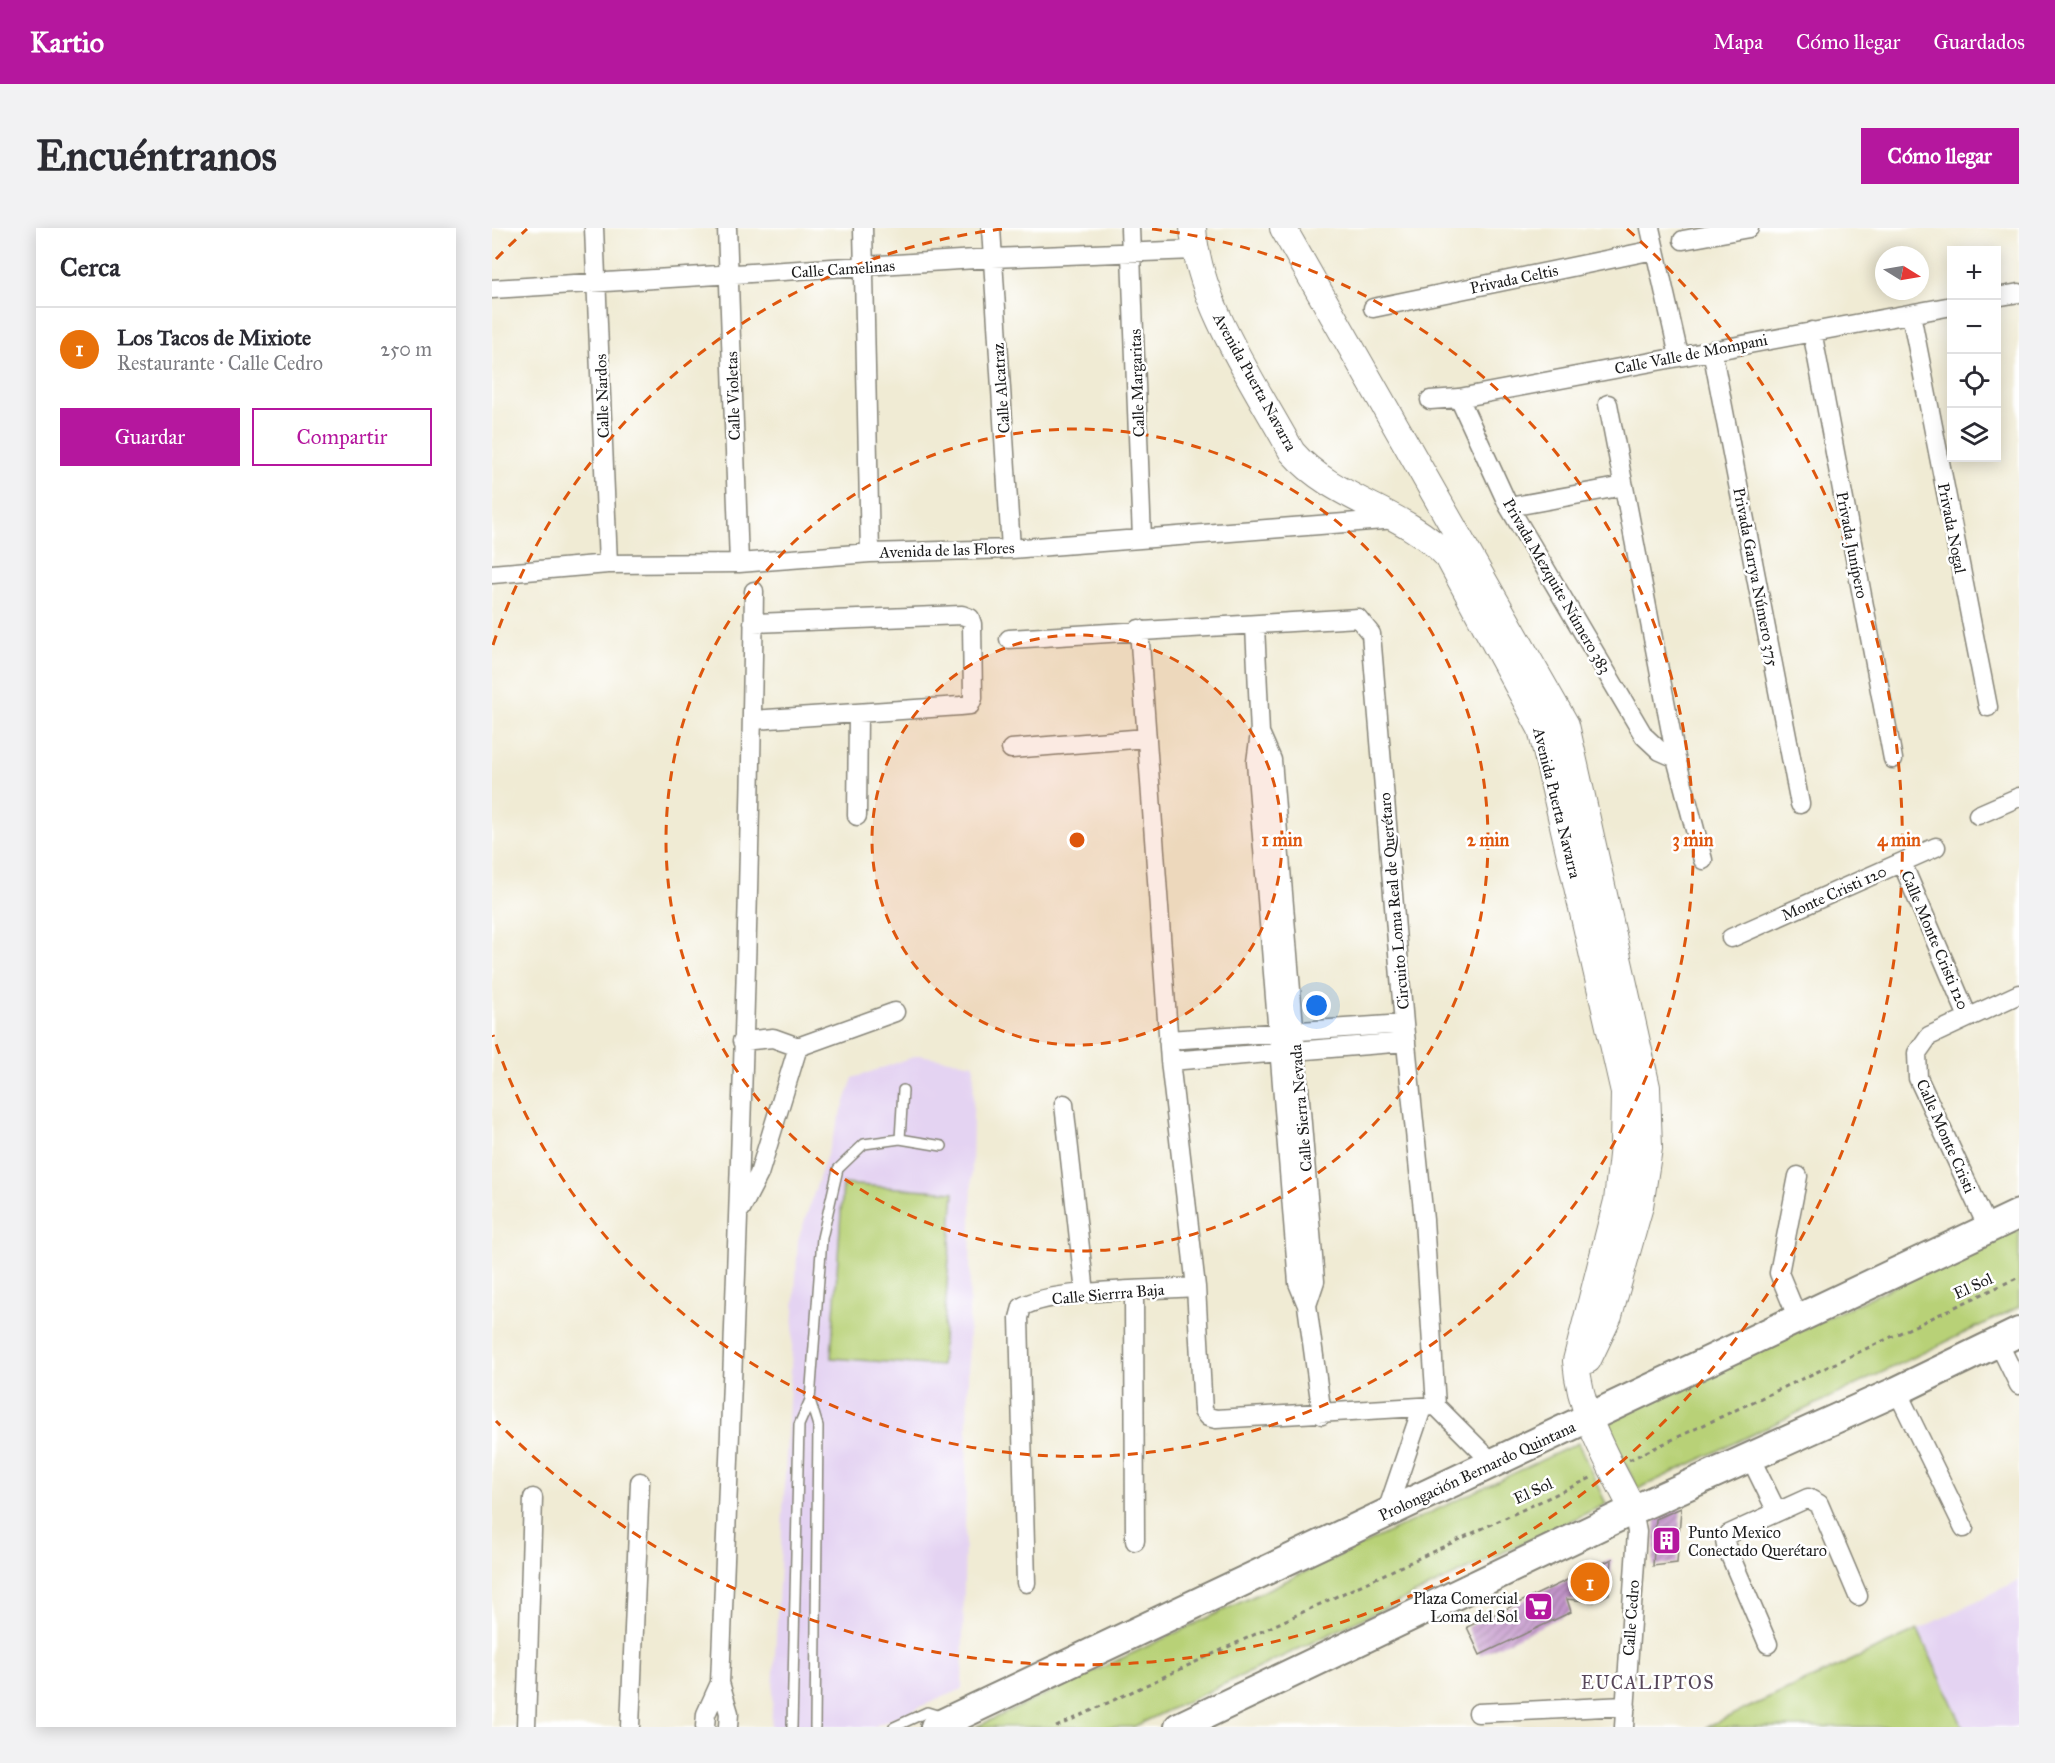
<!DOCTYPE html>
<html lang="es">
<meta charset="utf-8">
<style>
body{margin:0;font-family:"IM FELL Great Primer",serif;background:#f2f2f3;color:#2b2b33}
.controls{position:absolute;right:18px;top:18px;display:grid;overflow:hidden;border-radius:0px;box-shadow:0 3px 15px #0003}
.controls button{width:54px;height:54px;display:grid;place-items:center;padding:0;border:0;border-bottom:2px solid #e1e1e2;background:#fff;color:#2b2b33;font:30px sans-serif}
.compass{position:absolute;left:1383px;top:18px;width:54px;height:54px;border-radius:50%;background:#fff;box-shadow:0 3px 15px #0003;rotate:101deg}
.you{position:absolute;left:825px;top:778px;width:21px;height:21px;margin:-15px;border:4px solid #fff;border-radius:50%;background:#1a73e8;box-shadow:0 0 0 9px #1a73e833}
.badge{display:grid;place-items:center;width:39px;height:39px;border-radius:50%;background:#b5179e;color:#fff;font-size:20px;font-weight:700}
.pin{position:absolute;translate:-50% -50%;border:3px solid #fff;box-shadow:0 2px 6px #0006}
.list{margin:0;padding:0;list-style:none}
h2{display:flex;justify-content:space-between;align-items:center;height:78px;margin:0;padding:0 24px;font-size:26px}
h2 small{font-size:20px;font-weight:400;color:#7c7c81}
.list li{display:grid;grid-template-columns:39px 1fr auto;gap:18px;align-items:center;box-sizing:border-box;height:84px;padding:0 24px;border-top:2px solid #e1e1e2}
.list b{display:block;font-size:22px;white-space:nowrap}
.list p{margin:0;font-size:20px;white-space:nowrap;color:#7c7c81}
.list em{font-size:20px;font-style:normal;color:#7c7c81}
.actions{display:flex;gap:12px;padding:18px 24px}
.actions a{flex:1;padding:14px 0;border:2px solid #b5179e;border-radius:0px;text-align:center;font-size:21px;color:#b5179e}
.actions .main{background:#b5179e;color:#fff}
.icon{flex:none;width:33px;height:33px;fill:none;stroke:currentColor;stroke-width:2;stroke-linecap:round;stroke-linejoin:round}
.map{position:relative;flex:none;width:1527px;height:1499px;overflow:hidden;border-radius:0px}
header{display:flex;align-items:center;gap:36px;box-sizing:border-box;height:84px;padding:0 30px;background:#b5179e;color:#fff}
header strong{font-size:28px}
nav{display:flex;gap:33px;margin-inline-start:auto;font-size:21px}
.intro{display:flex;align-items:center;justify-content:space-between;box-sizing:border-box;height:144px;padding:0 36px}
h1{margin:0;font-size:42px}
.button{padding:15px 27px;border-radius:0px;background:#b5179e;color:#fff;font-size:21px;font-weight:700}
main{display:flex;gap:36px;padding:0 36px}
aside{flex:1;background:#fff;border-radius:0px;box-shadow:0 3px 15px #0003}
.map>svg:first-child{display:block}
.built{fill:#e4d3f2}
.grass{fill:#b8d177;stroke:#6a764a;stroke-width:1.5}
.building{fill:url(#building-hatch)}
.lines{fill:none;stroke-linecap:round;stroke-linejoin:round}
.lane-casing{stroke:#868478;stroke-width:12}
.street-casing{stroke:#868478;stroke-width:21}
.secondary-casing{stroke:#868478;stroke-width:28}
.primary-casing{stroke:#868478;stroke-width:32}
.path{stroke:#868478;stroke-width:3;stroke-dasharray:4.5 4.5;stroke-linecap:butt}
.lane{stroke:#fff;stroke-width:9}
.street{stroke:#fff;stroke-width:18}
.secondary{stroke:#fff;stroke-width:26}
.primary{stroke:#fff;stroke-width:28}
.ring{fill:none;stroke:#de560d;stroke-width:3;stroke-dasharray:10 8}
.labels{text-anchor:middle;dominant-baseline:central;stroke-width:5;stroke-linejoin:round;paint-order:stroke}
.street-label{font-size:16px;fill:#1c1c1c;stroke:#fff}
.poi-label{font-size:16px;fill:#1c1c1c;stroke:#fff;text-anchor:start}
.neighbourhood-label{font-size:18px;letter-spacing:1.5px;fill:#564659;stroke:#fff}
.centre{fill:#de560d;stroke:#fff;stroke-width:3}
.ring-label{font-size:18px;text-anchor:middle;font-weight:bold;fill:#de560d;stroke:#fff;stroke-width:5;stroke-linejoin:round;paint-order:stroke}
</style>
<header>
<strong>Kartio</strong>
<nav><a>Mapa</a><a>Cómo llegar</a><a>Guardados</a></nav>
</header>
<div class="intro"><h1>Encuéntranos</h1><a class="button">Cómo llegar</a></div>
<main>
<aside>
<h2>Cerca<small></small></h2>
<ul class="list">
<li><span class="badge" style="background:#e8710a">1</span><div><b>Los Tacos de Mixiote</b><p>Restaurante · Calle Cedro</p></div><em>250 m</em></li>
</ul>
<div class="actions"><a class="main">Guardar</a><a>Compartir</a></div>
</aside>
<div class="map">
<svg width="1527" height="1499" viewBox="0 0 1527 1499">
<defs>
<pattern id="building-hatch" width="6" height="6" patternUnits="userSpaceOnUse" patternTransform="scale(1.5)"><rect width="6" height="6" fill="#c395ca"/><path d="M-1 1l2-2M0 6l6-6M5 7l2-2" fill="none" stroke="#9e79a3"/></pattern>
</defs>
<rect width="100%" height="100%" fill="#fff"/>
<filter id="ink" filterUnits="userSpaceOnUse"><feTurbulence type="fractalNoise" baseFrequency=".0167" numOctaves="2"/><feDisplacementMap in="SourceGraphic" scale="12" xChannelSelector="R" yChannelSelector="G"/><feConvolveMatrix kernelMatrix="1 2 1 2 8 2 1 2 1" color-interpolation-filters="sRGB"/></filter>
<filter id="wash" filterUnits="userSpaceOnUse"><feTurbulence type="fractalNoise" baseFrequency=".008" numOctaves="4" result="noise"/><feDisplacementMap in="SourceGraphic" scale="24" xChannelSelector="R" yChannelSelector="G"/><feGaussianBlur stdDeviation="1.35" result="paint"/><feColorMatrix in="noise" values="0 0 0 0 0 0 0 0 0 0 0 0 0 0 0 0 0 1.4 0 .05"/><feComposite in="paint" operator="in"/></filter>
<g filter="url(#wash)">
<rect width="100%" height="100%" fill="#f0ebd4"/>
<path class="built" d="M427,827L482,836L470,1461L381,1499H279L306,1012L361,850Z
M1527,1352V1499H1471L1426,1402Z"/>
<path class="grass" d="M351,956L462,964L449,1138L339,1130Z
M1527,1000V1079L1146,1261L1112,1194Z
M1086,1215L1114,1276L641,1499H484Z
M1426,1402L1471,1499H1214Z"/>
<g id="blocks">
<path class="building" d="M1189,1280L1185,1335L1161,1338L1164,1291Z
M1120,1331L1117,1366L1102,1374L1075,1371L1079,1384L988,1427L975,1399Z"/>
</g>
</g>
<g filter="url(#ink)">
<use href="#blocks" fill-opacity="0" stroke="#868478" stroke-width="1.5"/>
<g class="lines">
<defs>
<path id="lane" d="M408,911L411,862
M300,1499L307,1197L318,1172
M323,1499L326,1198L318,1172L330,1010L346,941L372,916L408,911L450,918
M402,1499L435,1484L448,1488"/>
<path id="street" d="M102,0L116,336
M235,0L247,335
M371,0L378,325
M499,0L519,321
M638,0L650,311
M1158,0L1187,128
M1191,12L1257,0
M0,61L500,30L703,22
M1504,69L1527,65
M881,80L1162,22
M1419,86L1496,479
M1320,103L1401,531
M1220,122L1308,576
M967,170L1017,279L1152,508L1168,523L1184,530
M938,172L967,170L1460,78
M1116,176L1184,530L1211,632
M1017,279L1132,258
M0,346L116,336L247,335L378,325L519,321L904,291
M763,398L768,505L764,534L806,1055L815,1077L830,1187
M647,401L678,833L704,1059L711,1183L716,1189L724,1191L944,1178
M517,411L866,390L879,406L912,796L932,992L944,1178L1002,1236
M261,492L468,478L478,477L481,470L480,396L478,390L470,387L261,395
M769,507L780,532L823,1053L815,1077
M519,521L654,510
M1486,587L1527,569
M365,588L366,486
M1410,635L1476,789
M1239,710L1444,619
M676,812L912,796
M250,813L281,810L306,819L403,784
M678,833L914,814
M572,876L593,1065
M249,981L267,946L306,819
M1496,1000L1426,850L1425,825L1437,808L1527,766
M642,1064L643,1313
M1306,1091L1287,1045L1306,948
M1506,1114L1527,1157
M1405,1163L1472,1300
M1258,1229L1285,1284
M894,1286L930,1180
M534,1355L527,1090L530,1079C560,1061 664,1062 704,1059
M1276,1416L1234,1318L1233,1311L1237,1306L1316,1270L1327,1276L1366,1368
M986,1485L1134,1478
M34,1499L41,1270
M138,1499L148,1254
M213,1499L214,1486L228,1455
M236,1499L237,1485L228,1455C243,1091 257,727 262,363
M1132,1499L1145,1304L1141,1282"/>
<path id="secondary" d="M701,0C706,75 764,158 800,224C843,273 911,281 956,329L1049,501L1132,864L1131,918L1125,973L1084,1133C1088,1188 1117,1234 1141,1282
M791,0L1074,497L1155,859L1157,920L1148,978L1117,1088L1096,1132"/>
<path id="primary" d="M443,1499L1527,986
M687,1499L1141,1282L1405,1163L1527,1104"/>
</defs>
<use href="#lane" class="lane-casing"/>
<use href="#street" class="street-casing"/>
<use href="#secondary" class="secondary-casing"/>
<use href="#primary" class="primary-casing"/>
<path class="path" d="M1137,1232L1527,1049
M564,1499L1101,1249"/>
<use href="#lane" class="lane"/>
<use href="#street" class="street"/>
<use href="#secondary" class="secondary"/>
<use href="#primary" class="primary"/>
</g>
</g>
<circle cx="585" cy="612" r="205" fill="#de560d" fill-opacity=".12"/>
<g class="ring">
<circle cx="585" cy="612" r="205"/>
<circle cx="585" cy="612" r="411"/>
<path d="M1 417A616 616 0 0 1 510 1M660 1A616 616 0 1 1 1 807"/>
<path d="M4 31A822 822 0 0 1 35 1M1135 1A822 822 0 1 1 4 1193"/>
</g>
<defs>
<symbol id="building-square" viewBox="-11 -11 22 22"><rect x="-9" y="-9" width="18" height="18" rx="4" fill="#b5179e" stroke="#fff"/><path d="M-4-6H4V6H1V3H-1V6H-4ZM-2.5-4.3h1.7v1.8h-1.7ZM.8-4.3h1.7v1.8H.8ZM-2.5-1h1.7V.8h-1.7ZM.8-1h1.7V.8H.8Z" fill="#fff"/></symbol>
<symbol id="supermarket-square" viewBox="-11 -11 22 22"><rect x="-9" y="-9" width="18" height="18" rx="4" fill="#b5179e" stroke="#fff"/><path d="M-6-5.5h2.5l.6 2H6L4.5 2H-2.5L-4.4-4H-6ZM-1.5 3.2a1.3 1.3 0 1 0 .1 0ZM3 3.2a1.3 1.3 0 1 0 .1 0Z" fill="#fff"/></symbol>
</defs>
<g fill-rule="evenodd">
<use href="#building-square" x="1158" y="1296" width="33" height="33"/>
<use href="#supermarket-square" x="1030" y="1362" width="33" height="33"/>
</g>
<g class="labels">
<g class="street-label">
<text transform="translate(351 41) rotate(-4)">Calle Camelinas</text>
<text transform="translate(1022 51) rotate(-12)">Privada Celtis</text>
<text transform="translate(1199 126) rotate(-11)">Calle Valle de Mompani</text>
<text transform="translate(763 154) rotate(61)">Avenida Puerta Navarra</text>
<text transform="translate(645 155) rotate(-92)">Calle Margaritas</text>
<text transform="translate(509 160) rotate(-94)">Calle Alcatraz</text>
<text transform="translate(110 168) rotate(-92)">Calle Nardos</text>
<text transform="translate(241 168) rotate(-92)">Calle Violetas</text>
<text transform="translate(1460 300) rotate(79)">Privada Nogal</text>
<text transform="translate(1360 317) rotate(79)">Privada Junípero</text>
<text transform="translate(455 322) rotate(-2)">Avenida de las Flores</text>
<text transform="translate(1264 349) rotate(79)">Privada Garrya Número 375</text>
<text transform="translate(1065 358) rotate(60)">Privada Mezquite Número 383</text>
<text transform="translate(1065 575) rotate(76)">Avenida Puerta Navarra</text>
<text transform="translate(1342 665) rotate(-24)">Monte Cristi 120</text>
<text transform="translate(902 673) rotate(-95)">Circuito Loma Real de Querétaro</text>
<text transform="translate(1443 712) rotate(67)">Calle Monte Cristi 120</text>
<text transform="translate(809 880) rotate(-95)">Calle Sierra Nevada</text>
<text transform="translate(1454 908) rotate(66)">Calle Monte Cristi</text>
<text transform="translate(1481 1058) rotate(-25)">El Sol</text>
<text transform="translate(616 1066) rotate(-5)">Calle Sierrra Baja</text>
<text transform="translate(985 1243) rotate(-25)">Prolongación Bernardo Quintana</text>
<text transform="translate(1041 1263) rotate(-25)">El Sol</text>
<text transform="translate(1139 1390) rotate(-86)">Calle Cedro</text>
</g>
<g class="poi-label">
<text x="1196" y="1304">Punto Mexico<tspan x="1196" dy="18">Conectado Querétaro</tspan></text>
<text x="1026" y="1370" text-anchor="end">Plaza Comercial<tspan x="1026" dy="18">Loma del Sol</tspan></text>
</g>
<g class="neighbourhood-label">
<text x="1156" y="1455">EUCALIPTOS</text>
</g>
</g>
<circle cx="585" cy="612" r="9" class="centre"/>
<g class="ring-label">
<text x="790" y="618">1 min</text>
<text x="996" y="618">2 min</text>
<text x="1201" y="618">3 min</text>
<text x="1407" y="618">4 min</text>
</g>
</svg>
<div class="controls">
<button>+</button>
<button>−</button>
<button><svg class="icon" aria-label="locate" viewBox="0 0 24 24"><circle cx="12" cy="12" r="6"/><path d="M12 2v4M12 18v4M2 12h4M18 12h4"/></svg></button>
<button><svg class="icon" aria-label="layers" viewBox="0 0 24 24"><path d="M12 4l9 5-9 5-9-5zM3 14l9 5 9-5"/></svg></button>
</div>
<svg class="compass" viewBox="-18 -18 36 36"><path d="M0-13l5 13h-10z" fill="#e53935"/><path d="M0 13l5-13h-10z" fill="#7c7c81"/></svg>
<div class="you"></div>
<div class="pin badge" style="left:1098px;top:1354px;background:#e8710a">1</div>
</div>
</main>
